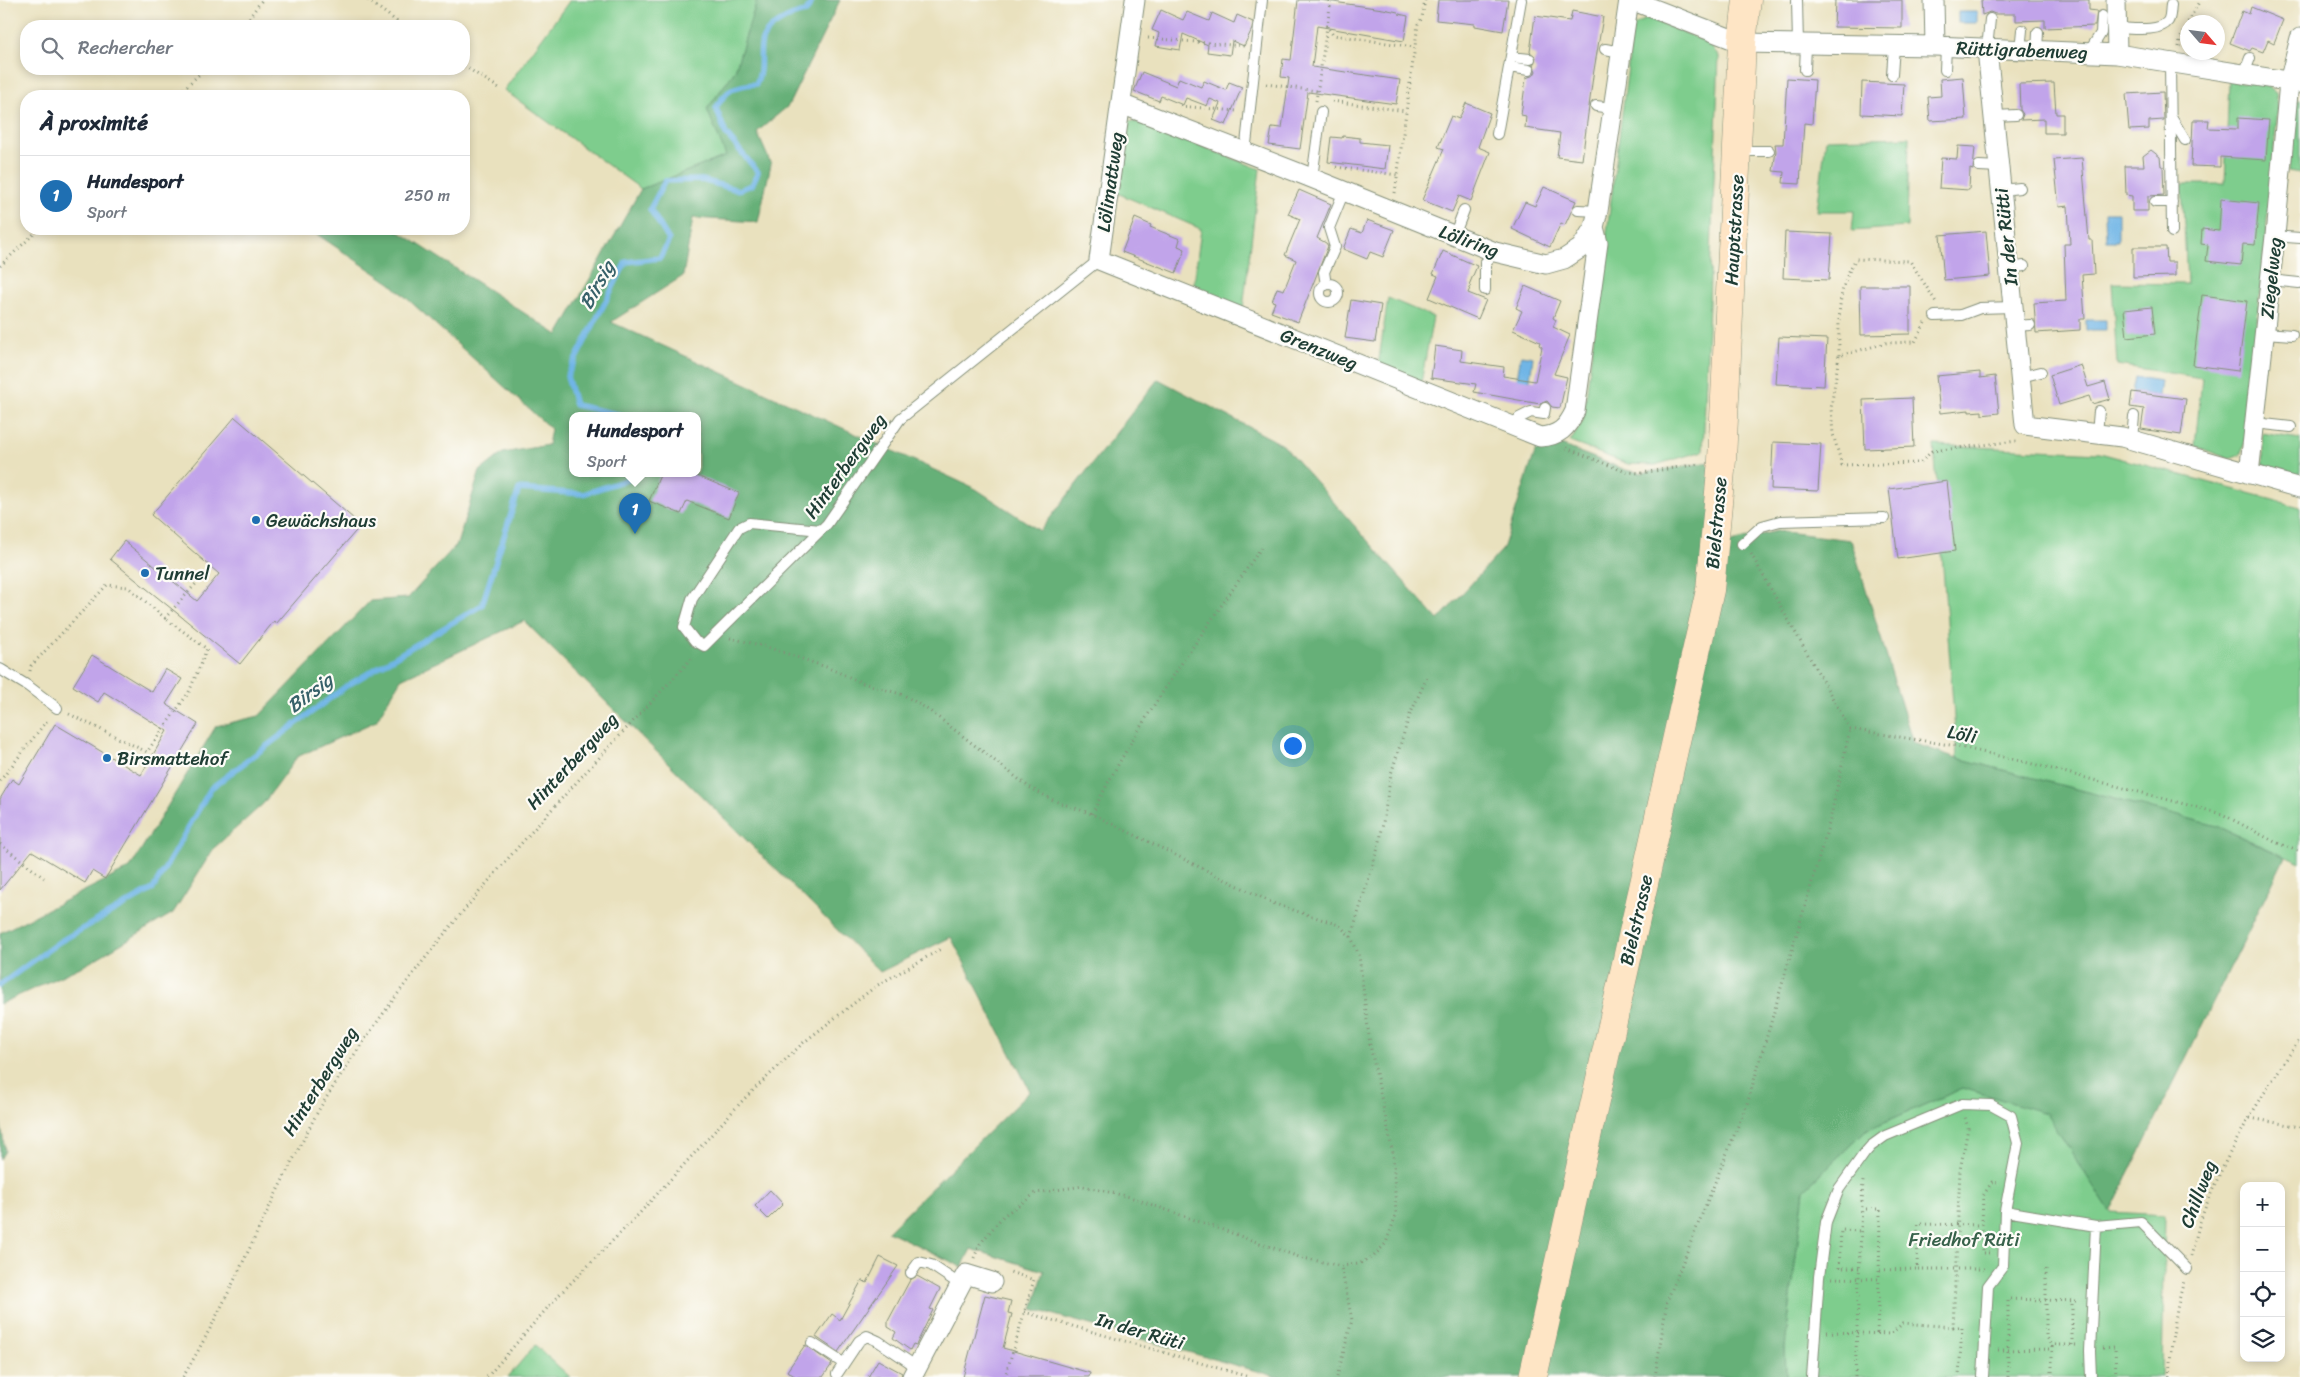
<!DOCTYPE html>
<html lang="fr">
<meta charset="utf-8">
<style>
body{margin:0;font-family:Sriracha,sans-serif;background:#f2f2f3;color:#1f2937}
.controls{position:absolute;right:15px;bottom:15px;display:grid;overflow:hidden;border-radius:10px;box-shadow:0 2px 8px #0003}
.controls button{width:45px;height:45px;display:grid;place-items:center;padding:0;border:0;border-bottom:1px solid #e0e1e3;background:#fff;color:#1f2937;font:25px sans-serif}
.compass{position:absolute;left:2180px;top:15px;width:45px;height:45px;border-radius:50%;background:#fff;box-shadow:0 2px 8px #0003;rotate:118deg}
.you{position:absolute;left:1292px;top:745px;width:18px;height:18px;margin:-12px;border:4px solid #fff;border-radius:50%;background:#1a73e8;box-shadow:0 0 0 8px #1a73e833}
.badge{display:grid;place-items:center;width:32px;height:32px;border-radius:50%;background:#1f6fb2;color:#fff;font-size:16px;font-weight:700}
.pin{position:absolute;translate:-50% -41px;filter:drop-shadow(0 1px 2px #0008)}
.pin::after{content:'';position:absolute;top:26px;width:18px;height:15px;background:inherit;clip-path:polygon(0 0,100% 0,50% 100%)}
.popup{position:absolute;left:569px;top:412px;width:132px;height:65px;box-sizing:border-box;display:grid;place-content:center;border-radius:10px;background:#fff;filter:drop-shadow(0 1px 4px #0005);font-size:16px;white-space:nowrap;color:#747a83}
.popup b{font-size:19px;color:#1f2937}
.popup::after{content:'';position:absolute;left:50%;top:100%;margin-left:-10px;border:10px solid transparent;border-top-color:#fff}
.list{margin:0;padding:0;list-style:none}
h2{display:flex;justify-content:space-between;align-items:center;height:65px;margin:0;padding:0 20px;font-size:21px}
h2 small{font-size:16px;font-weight:400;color:#747a83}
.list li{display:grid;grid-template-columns:32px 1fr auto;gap:15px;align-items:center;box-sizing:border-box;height:80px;padding:0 20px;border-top:1px solid #e0e1e3}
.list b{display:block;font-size:19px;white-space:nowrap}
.list p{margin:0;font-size:16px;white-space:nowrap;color:#747a83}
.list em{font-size:16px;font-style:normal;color:#747a83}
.icon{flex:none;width:28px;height:28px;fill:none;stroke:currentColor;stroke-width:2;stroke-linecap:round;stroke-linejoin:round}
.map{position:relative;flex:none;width:2300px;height:1377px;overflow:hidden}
.search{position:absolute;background:#fff;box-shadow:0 2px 8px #0003;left:20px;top:20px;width:450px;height:55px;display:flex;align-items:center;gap:12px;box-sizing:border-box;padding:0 18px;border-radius:20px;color:#747a83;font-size:19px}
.panel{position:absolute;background:#fff;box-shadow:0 2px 8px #0003;left:20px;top:90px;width:450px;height:145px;border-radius:20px}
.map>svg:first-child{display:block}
.green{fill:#7ecd8d;stroke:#4e8560}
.forest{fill:#66b078;stroke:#427656;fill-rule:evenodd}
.water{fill:#70b5e6;stroke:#48798d}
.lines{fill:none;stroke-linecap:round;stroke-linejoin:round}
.stream{stroke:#70b5e6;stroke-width:5.5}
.building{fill:#c1a4ea}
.service-casing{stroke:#848f79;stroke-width:12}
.minor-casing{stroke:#848f79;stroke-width:21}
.secondary-casing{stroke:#848f79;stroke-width:29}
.path{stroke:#848f79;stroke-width:3;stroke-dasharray:1 4;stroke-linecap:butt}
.service{stroke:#fff;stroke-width:10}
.minor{stroke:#fff;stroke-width:19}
.secondary{stroke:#fee5c5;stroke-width:28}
.poi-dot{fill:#1f6fb2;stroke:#fdfcf7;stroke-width:2}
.labels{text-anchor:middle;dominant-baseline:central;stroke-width:4.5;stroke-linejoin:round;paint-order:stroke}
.street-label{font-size:19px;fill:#1f3d34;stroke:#fdfcf7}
.poi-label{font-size:19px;fill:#1f3d34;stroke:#fdfcf7;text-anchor:start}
.park-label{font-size:19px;fill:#37614a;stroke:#fdfcf7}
.water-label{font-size:20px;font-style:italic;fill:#376169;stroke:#fdfcf7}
</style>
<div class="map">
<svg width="2300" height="1377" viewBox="0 0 2300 1377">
<rect width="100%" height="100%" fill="#fdfcf7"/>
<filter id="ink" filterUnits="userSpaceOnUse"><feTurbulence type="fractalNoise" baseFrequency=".02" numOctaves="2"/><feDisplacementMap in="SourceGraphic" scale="10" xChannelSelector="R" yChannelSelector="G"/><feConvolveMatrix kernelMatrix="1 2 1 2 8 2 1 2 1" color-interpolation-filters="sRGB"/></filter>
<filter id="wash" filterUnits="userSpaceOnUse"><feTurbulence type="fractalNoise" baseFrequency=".0096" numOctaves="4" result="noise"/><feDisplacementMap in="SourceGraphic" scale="20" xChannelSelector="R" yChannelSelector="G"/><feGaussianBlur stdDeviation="1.12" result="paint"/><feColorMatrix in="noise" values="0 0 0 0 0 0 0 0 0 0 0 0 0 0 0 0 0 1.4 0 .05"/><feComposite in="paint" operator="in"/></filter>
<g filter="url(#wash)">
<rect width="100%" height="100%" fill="#e9e1be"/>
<path class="green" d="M570,0H757L735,71L707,109L727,156L641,189L504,90Z
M1647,18L1707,42L1719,56L1703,451L1655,465L1628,464L1570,442L1583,421L1633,27Z
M2229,81L2264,84L2276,93L2278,108L2245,442L2240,455L2230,459L2195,446L2202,378L2117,365L2112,283L2187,284L2182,184H2225Z
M2300,99V173L2288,171L2295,103Z
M1129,121L1142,123L1260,169L1243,308L1193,291L1201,229L1117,193L1122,131Z
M1909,137L1907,227L1852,231L1854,211H1817L1826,139Z
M1388,298L1433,317L1421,383L1378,366Z
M2262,433L2300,439V481L2273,473L2264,467Z
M1934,445L2100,453L2300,507V863L2217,826L1957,758Z
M1963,1088L2047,1113L2110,1212L2165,1215L2162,1377H1786L1785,1347L1804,1190L1866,1130Z
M535,1345L570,1377H508Z"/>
<path class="forest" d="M757,0H840L788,106L757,132L771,164L758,222L693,218L683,276L611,322L976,489L1040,531L1158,379L1283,445L1438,620L1503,549L1540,437L1626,470L1642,473L1722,460L1715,546L1777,531L1851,540L1913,743L1957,758L2217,826L2285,857L2110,1212L2046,1113L1963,1088L1866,1130L1804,1190L1785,1347L1786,1377H1278L1033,1309L1044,1271L971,1249L962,1267L888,1231L1030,1091L951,937L880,972L524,621L401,679L376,721L297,757L263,804L214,848L173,913L87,964L0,1004V933L130,868L216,726L259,716L370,601L408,598L457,544L480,471L503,453L548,445L551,429L390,283L309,229H395L558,335L641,189L726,156L707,109L735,71ZM572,415H698V473H572Z
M0,1118L5,1151L0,1159Z"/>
<path class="water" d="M1958,12H1977V23H1958Z
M2105,212H2118V241H2106Z
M2086,320H2106V330H2086Z
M1521,355L1533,357L1528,393L1515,391Z
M2135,377L2161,381L2159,396L2132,392Z"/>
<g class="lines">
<path class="stream" d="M621,415L575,405L567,376L626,262L660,258L669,240L650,209L665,181L702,180L738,190L752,185L758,172L726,134L716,108C726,90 735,85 756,84C763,69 759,61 761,45C762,28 791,14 806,12L813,0
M0,985L59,942L153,889L211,788L345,687L482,605L519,489L583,494L629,479L633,473"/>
</g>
<g id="blocks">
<path class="building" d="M1298,0H1319L1383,9L1398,12L1399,14L1408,16L1404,41L1317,26L1312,67L1400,80L1396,104L1308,92L1300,149L1269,145L1272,127L1282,128L1289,78L1281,77L1283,59L1291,60Z
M1438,0H1508L1503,31L1475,26V24L1436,20Z
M1835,0H1902V28L1834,27Z
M1981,0H2089V10L2097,11L2095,26L2045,28V20L2016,21V14H1995L1990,12L1982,15Z
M2251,7L2283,20L2274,43L2268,40L2263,52L2252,48L2250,51L2230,43L2242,11L2249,14Z
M1161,10L1183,20L1187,12L1209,21L1212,13L1234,23L1237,15L1253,22L1252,29L1244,46L1232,41L1230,55L1207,52L1208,45L1183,34L1180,50L1156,46L1159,33L1152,30Z
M1572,11L1603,17L1593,76L1582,160L1557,157L1560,133L1525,128L1526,116L1521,115L1526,78L1534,75L1536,71L1533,65L1536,57L1530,52L1535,16L1570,21Z
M1142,72L1176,86L1179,78L1201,87L1204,81L1226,90L1229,82L1242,87L1226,125L1213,120L1220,103L1210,99L1207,106L1186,98L1183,105L1161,96L1159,101L1134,91Z
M1963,77L1966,119L1930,121L1928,97L1941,96L1940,79Z
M1787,78L1815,80L1812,124L1804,123L1800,184L1783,183L1784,172L1773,171L1776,151L1775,144H1783Z
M1862,82L1904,84L1902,116L1861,114Z
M2054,83L2056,114H2063V133H2044V119L2021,120L2023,114L2020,110L2019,84Z
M2163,92L2164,120L2149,121V129L2129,130L2126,94Z
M1466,103L1490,113L1478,147L1490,152L1471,201L1459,196L1452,212L1422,200L1444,149L1438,147L1451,116L1459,119Z
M2238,118L2269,120L2266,160L2220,157V167L2191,166L2193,120H2209L2208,128L2238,129Z
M1343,136L1360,138V142L1388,145L1385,169L1328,162L1331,137L1342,138Z
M1958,146L1975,147L1973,170L1970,169L1969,190L1939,188L1941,158L1957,159Z
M2151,150L2160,157L2161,166H2163L2164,195L2148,196V211H2132V196L2126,195L2125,166H2144L2143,156Z
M2082,158L2089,240H2092L2094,274L2082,275L2085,319H2080V330L2036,333L2034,303L2066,301L2064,244H2070L2068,206L2059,207L2054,160Z
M1544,187L1576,201L1565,225L1561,223L1550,247L1512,229L1525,202L1535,206Z
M1299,190L1331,204L1317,238L1326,243L1328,246L1298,322L1271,312L1275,302L1272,301L1277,288L1284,290L1296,260L1285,255L1300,219L1288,214Z
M2221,199L2259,203L2255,245L2243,244L2241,265L2206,261L2208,245L2201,244L2202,229L2219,231Z
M1135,218L1151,225L1150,227L1180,239L1178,246L1185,249L1176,273L1122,252Z
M1367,220L1394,230L1383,257L1370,252L1367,259L1343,249L1351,229L1362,233Z
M1986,231L1990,276L1944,280L1940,235Z
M1785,232L1832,234L1829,280L1783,278Z
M2133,247H2166L2167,262H2175V276L2133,277Z
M1443,251L1477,266L1469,285L1471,286L1468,293L1486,300L1478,319L1429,298L1438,276L1433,274Z
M1525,286L1560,301L1553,318L1556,320L1553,327L1570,335L1554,374L1567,377L1560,408L1552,407L1547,401L1540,404L1474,392L1476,384L1431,378L1435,346L1462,350L1461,361L1504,367L1503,376L1535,381L1542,347L1539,345L1540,342L1513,330L1522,311L1516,308Z
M1860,286H1910V334L1861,335Z
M2202,295L2247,301L2238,371L2193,365Z
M1351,300L1381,305L1375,342L1345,338Z
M2152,307L2155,334L2127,337L2124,310Z
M1779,337L1827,339L1824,386L1776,384Z
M2081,365L2088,387L2105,382L2110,399L2092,404L2089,396L2059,405L2050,375Z
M1980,372V378L1995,376L1999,413L1982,415V411L1969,412V410L1940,413L1936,376Z
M2132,392L2186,399L2181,435L2141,429L2144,409L2130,407Z
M1912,398L1914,447L1865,449L1863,400Z
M235,417L361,525L276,624L274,621L240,664L110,559L124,541L197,601L219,574L151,515Z
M1773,442L1821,444L1818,491L1771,489Z
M661,473H690L739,493L729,518L687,501L681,514L649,501Z
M1947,481L1955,551L1898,559L1889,489Z
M92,655L152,692L165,669L182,679L166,704L198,724L105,879L92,871L85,883L32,851L0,890V799L12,779L19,784L55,724L141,775L167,731L104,692L98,702L73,686Z
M770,1190L783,1204L768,1219L755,1206Z
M880,1257L898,1266L838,1352L816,1337L832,1314L840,1320L862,1280L867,1283Z
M917,1276L940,1289L930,1309L933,1310L916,1345L913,1344L910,1350L893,1338L896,1332L888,1327V1321L910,1280Z
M985,1295L1011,1301L1008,1313L1012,1314L1003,1348L1090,1373L1089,1377H963Z
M805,1345L832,1364L823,1377H796L787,1371Z
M878,1360L902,1373L901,1377H868Z"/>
</g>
</g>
<g filter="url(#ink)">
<use href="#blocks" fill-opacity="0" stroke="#848f79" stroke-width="1"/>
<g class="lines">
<defs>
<path id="service" d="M1797,0L1798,45
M2116,28C2130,28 2159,33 2168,21C2171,16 2170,10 2171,5
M1605,49L1621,52
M1987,49L1990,19
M2020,50L2022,30
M2037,50L2038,32
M2089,52L2101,33L2102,16
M1511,57L1530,59
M2170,62L2172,232
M1509,67L1529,70
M1805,70L1806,45
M1945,70L1946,47
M2244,74L2250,58
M1892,75L1894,46
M1596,106L1612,108
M1994,116L2016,115
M2171,117L2185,140
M1497,134L1521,0
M1738,151H1769
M1245,153L1262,0
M1979,166L1999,167
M1312,178L1321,112
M2002,190L2020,188
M2155,202H2172
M1578,210L1598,211
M1454,236L1464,210
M2275,236L2300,238
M2010,268L2024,266
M2271,280L2299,283
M1320 293a9 9 0 1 1 18 0a9 9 0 1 1-18 0Z
M1326,285L1324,272L1335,247L1329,228L1344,191
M1485,290V263L1495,252
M1935,316L1961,315L1980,308L2013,307
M2015,326L2030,325
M2265,333L2292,335
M2020,377L2041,372
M2255,423L2291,427
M1516,428L1519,418L1531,412L1544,414L1545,408
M2097,434L2099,411
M2132,440L2134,416
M821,530L749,523L739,528L692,599L684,627L695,641L704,646L827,524L900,419L1099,260
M1742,544L1762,526L1780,521L1884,518
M0,669L28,686L57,708
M911,1273L919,1262L931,1265L961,1285
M812,1343L843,1363
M837,1374L859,1341L867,1336L878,1341L917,1367
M1812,1377L1819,1277L1826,1222L1839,1189L1864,1154L1871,1146L1885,1136L1962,1104L1991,1105L2011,1116L2018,1143L2005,1211
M1983,1377L1988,1286L2003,1266L2005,1211L2096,1226L2141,1222L2187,1269
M2091,1377L2090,1351L2096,1226"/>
<path id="minor" d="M1135,0L1099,260L1540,437C1559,436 1567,428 1575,411L1598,243L1594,227
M1631,0L1742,43L1935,46L2117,54L2300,83
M1934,0L1935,46
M2116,0L2117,54
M1987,49L2025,425L2122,437L2300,488
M1121,104L1304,175L1495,252L1546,264L1564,259L1581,248L1594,227L1598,211L1629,0
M2249,474L2275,236L2289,82L2300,38
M912,1377L966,1274L992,1282"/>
<path id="secondary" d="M1533,1377L1710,590L1722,460L1742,43L1747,0"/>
</defs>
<use href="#service" class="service-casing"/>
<use href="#minor" class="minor-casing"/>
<use href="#secondary" class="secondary-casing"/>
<path class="path" d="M368,0L403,26
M2188,22L2200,0
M1326,25L1333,35L1414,47
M243,26L262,0
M1148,38L1244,46
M2179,47L2180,39L2188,24
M464,66L499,88
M1266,84L1317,91
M176,96L205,69
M1316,101L1331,0
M1332,101L1406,111
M1180,106L1237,111
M1336,167L1398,175
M1395,193L1418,24L1422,18L1425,0
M0,266L39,229
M1925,323L1915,342L1886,343L1839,356C1839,321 1836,289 1856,259L1910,261L1936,302
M1839,356L1831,408L1833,434L1842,465L1920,463L1932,451L2017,441
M1566,448L1626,472L1642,473L1699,464
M1751,554L1850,729
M730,638L764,646L826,667L863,683L904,695L930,711L1029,787L1055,801L1092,814L1275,904L1339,925L1351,937L1359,955L1370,1045L1393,1153L1396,1215L1386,1243L1374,1256L1359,1264L1341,1266L1299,1257L1130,1197L1083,1186L1036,1193L1003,1216L980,1244L974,1258
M30,671L31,666L107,585L128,587L165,618L211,567
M69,714L147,752L189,692L207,649L165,618
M1850,729L1956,746L2037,765L2222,814L2275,842L2300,852
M0,781L49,718
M1092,814C1138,720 1202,635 1261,548
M0,844L44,878
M1351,937L1380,841L1391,774L1409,717L1427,677
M2250,1118L2300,1127
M1982,1225L1983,1196L1992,1182H1997
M2191,1256C2196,1238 2200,1218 2208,1201C2231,1143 2265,1090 2300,1039
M1859,1268H1839L1841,1230L1861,1231
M1984,1269H1917L1918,1224L1982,1225V1253H1991
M2046,1269V1336L2052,1345
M1880,1270L1917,1269
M1832,1278L1879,1279L1880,1209H1862
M1024,1312L1249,1377
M1953,1327H1962L1959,1377
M1827,1332L1891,1334L1903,1323L1953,1327L1960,1170L1968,1128L1965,1117
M1877,1333L1879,1279
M2072,1345V1300
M2103,1348L2115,1347L2116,1377
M1998,1350L2052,1349
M183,1377C226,1305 257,1228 296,1154C305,1137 313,1119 323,1103C426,937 562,798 694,656
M487,1377L556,1298L637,1216L744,1099L803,1043L876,986L941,949
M1005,1377L1034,1280L1007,1271
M1337,1377L1352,1320L1341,1266
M1655,1377L1667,1301L1748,1101L1830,820L1850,729
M1855,1377L1863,1180
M2008,1377V1299L2079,1301
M2052,1377V1345H2077
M2169,1377C2171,1344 2175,1312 2184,1281"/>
<use href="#service" class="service"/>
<use href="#minor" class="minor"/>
<use href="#secondary" class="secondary"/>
</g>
</g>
<g class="poi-dot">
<circle cx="256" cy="520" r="5"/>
<circle cx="145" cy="573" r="5"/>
<circle cx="107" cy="758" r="5"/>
</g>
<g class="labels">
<g class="street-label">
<text transform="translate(2022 50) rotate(2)">Rüttigrabenweg</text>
<text transform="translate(1110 182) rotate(-82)">Lölimattweg</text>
<text transform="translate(1734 230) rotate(-87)">Hauptstrasse</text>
<text transform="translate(2006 237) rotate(-96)">In der Rütti</text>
<text transform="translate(1469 241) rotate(20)">Löliring</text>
<text transform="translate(2271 278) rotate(-84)">Ziegelweg</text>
<text transform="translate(1319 349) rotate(22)">Grenzweg</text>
<text transform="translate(845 466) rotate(-54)">Hinterbergweg</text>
<text transform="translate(1716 523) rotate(-85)">Bielstrasse</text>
<text transform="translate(1962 734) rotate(11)">Löli</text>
<text transform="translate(572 761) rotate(-47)">Hinterbergweg</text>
<text transform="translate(1636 920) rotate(-77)">Bielstrasse</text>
<text transform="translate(320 1081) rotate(-58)">Hinterbergweg</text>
<text transform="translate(2198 1194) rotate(-69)">Chillweg</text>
<text transform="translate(1140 1331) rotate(16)">In der Rüti</text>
</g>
<g class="poi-label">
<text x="266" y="520">Gewächshaus</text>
<text x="155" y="573">Tunnel</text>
<text x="117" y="758">Birsmattehof</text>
</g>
<g class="park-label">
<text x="1964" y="1239">Friedhof Rüti</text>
</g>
<g class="water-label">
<text transform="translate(597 285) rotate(-61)">Birsig</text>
<text transform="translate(310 693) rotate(-37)">Birsig</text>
</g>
</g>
</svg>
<div class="controls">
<button>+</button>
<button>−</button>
<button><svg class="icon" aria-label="locate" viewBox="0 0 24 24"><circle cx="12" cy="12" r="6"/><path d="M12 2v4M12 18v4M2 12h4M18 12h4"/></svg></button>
<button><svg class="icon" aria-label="layers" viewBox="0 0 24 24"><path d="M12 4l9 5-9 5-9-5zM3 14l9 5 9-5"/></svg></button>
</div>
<svg class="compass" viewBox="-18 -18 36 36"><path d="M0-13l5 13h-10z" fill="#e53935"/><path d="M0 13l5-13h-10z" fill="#747a83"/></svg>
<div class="you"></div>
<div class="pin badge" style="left:635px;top:534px">1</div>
<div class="popup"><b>Hundesport</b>Sport</div>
<div class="search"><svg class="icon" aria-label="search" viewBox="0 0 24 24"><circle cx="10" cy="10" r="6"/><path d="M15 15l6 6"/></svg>Rechercher</div>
<section class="panel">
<h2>À proximité<small></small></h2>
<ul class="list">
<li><span class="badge">1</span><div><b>Hundesport</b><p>Sport</p></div><em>250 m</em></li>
</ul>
</section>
</div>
